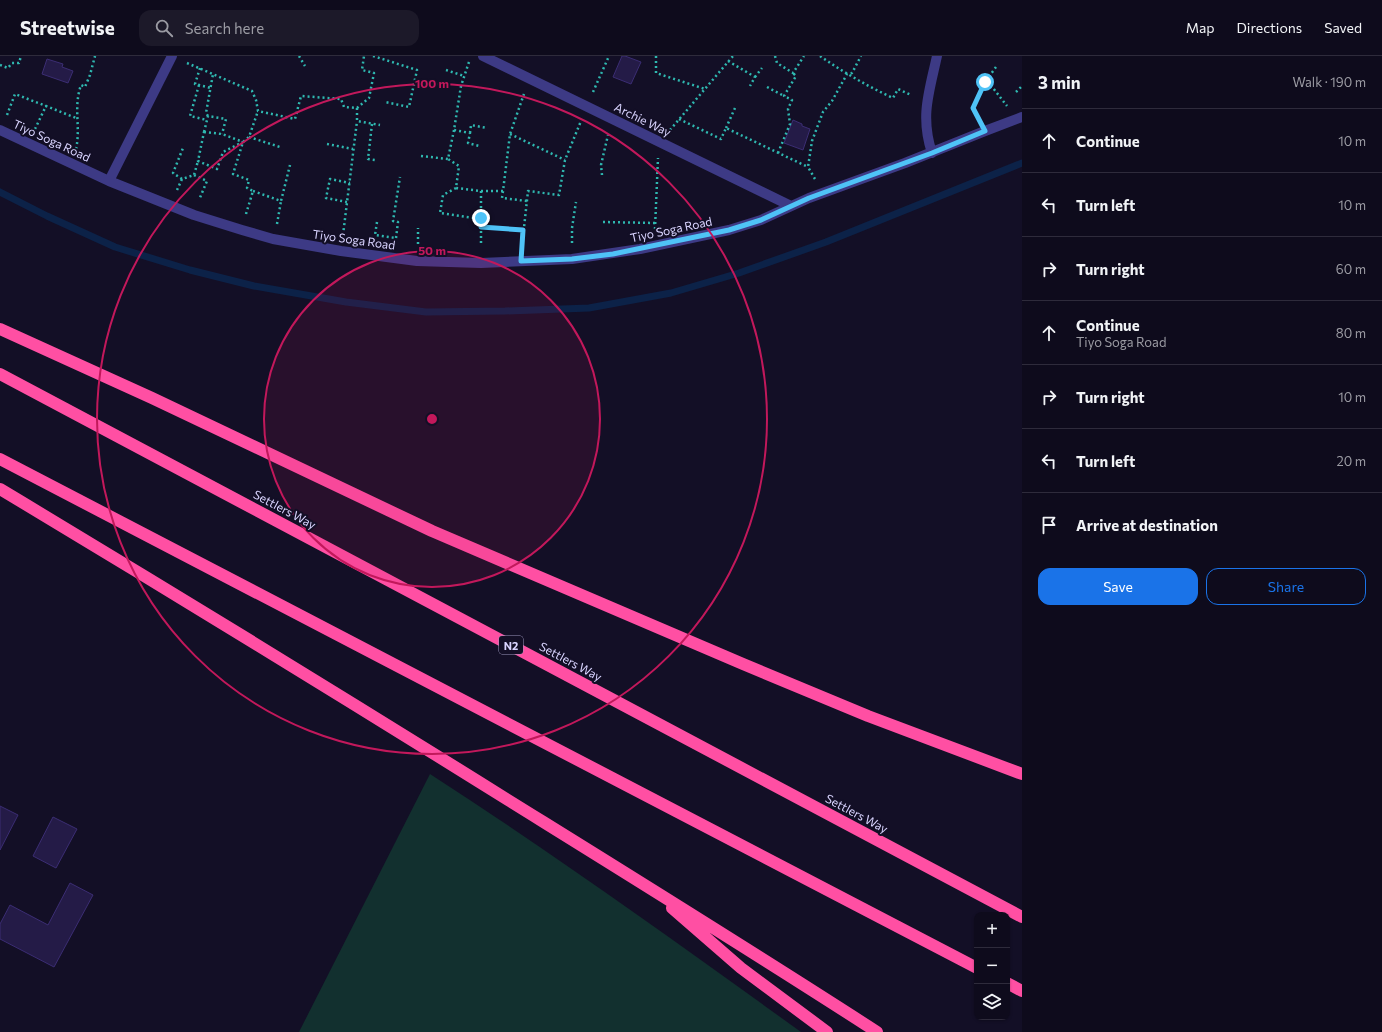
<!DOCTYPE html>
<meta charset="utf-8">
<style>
body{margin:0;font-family:Commissioner,sans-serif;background:#1c1929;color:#f1f3f6}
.controls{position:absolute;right:12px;bottom:12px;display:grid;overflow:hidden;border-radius:8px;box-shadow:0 1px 3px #0004}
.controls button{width:36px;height:36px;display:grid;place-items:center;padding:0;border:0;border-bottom:1px solid #2e2b3b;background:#0e0b1c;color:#f1f3f6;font:20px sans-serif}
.stop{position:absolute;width:12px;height:12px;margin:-9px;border:3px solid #4fc3f7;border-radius:50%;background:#fff}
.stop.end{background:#4fc3f7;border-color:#fff;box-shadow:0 1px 4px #0008}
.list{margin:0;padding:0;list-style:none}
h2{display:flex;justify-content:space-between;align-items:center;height:52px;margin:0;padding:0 16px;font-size:17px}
h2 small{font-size:13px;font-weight:400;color:#9b9ba3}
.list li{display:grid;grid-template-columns:26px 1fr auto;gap:12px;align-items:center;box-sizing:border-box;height:64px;padding:0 16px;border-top:1px solid #2e2b3b}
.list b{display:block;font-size:15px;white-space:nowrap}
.list p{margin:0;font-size:13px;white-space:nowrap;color:#9b9ba3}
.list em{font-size:13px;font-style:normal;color:#9b9ba3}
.actions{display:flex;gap:8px;padding:12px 16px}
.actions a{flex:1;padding:9px 0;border:1px solid #1a73e8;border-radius:12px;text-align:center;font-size:14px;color:#1a73e8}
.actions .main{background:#1a73e8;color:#fff}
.icon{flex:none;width:22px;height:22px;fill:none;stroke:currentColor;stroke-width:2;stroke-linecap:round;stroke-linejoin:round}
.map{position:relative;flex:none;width:1022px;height:976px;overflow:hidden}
header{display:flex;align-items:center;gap:24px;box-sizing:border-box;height:56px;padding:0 20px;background:#0e0b1c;border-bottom:1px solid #2e2b3b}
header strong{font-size:19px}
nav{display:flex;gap:22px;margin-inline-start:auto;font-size:14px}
.search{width:280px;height:36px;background:#1c1929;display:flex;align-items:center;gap:10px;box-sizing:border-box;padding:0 14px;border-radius:12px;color:#9b9ba3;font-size:15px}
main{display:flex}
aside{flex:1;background:#0e0b1c}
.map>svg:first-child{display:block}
.green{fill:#12302f}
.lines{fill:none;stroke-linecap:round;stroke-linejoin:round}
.stream{stroke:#0c2248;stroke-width:7}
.building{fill:#241b47;stroke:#3b2d73}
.path{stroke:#2fb8b0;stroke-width:2.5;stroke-dasharray:2 3;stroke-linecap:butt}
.minor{stroke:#3d3a85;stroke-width:10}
.motorway{stroke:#ff4fa3;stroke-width:12}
.route{stroke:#4fc3f7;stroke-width:5}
.ring{fill:none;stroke:#c2185b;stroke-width:2}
.labels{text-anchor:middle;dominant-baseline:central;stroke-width:4;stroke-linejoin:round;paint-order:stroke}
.shield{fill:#130f26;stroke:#9e99be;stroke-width:1}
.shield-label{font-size:11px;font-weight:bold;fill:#d9d4ff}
.street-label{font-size:12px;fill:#d9d4ff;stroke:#130f26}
.centre{fill:#c2185b;stroke:#130f26;stroke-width:2}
.ring-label{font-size:12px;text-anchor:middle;font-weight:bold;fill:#c2185b;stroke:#130f26;stroke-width:4;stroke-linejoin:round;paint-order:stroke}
</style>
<header>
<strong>Streetwise</strong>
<div class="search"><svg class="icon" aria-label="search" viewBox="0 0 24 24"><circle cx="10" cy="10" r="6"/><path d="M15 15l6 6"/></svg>Search here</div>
<nav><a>Map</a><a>Directions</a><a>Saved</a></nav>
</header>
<main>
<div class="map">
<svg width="1022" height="976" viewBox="0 0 1022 976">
<rect width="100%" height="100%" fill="#130f26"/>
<path class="green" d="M430,718C557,800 679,888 801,976H299Z"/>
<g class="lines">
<path class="stream" d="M0,136L47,160L115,191L190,214L254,230L346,246L426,256L505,255L589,252L671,237L739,217L826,186L1022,107"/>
</g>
<path class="building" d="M622,0H625L641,6L631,28L613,21Z
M47,3L63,8L62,11L73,15L68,27L42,18Z
M793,64L802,68V70L810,73L803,94L784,87Z
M0,750L18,759L0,794Z
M53,761L77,773L56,812L33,800Z
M70,827L93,839L54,911L0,883V868L10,849L48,869Z"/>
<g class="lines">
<path class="path" d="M299,0L305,10
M373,0L417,14L409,51L385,46
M656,0V17L705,33
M775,0L777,7L793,17L804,0
M820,0C843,16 867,30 893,42L898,33L911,39
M728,5L755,21L750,30
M469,6L461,30L454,74L470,77L468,87L479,90
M187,7L252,35L256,44L258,55L295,63L301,40L341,43L344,51L357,52V65L380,69
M0,9L8,12L12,7H19L21,0
M996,11L985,26L993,32L1007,50
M200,12L195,28L211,32
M446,14L464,20
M755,21L762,12
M199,29L190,60L207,64
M767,31L784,40
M593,36L609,0
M1016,36L1022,30
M357,52L369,42L374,17L362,14L364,0
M7,59L15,38L46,50
M208,60L206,57L213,18
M978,62L973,52L985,26
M679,63L721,83L726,72L808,111
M372,68L368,103L375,104
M726,72L735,52
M35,73L46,50L76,62
M454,74L448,103L459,110L456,132L481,135V190
M670,74L733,0
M204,76L222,78L243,86L223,96L217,113L198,105Z
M204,76L208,60L226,63L222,78
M470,77L471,69L487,72
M510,78L565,104
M249,81L280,91
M327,88L353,93
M76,93C81,71 73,52 81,29L85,31L90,19L95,0
M778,97L790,68L788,53L792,44L784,40L796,20L793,17
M421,100L448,103
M194,119L207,125L199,144
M602,119L601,109L608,79
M182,123L173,117L183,92
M815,123L808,111L812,85L823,56L832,45L847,18L852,17L861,0
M456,132L443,139L440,157L481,163
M177,134L182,123L194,119L198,105
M253,135L281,145L290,109
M481,135H503L510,78L524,38
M503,135L502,142L527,145
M347,146L326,142L330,123L350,127
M246,158L253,135L247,132L249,124L233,118L243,86L249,81L258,55
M377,166L375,179L396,182
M603,166L655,167
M277,168L281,145
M481,171L523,174
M655,173L658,102
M343,179L357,65
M396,182L398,166L393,165L400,121
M572,187V172L576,146
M418,188V172
M522,190L528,135L559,139L565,104L581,65"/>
<path class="minor" d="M483,0L791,150
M0,74L109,125L194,159L242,174L273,183L341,195L417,205L481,207L572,203L640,193L729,174L761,164L809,142L905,107L985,75L1022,61
M932,97C920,60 929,37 937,0
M109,125L172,0"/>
<path class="motorway" d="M0,273L152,342L432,475L743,608L868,660L1022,718
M0,318L1022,861
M0,403L977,912
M0,433C170,535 340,639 508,744C632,821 755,897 877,976
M672,852L741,912L827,976
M1007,927L1022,935"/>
</g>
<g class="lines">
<path class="route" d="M481,162V171L523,174L521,205L572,203L613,198L729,174L761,164L809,142L932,97L985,75L973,52L985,26"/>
</g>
<circle cx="432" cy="363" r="168" fill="#c2185b" fill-opacity=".12"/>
<g class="ring">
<circle cx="432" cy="363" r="168"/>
<circle cx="432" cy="363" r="335"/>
</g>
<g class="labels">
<rect class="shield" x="499" y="580" width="24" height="18" rx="3"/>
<g class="shield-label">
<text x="511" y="589">N2</text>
</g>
<g class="street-label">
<text transform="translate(643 63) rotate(26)">Archie Way</text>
<text transform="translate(52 84) rotate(25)">Tiyo Soga Road</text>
<text transform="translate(671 173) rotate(-12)">Tiyo Soga Road</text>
<text transform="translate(354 183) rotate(8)">Tiyo Soga Road</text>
<text transform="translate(285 453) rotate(28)">Settlers Way</text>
<text transform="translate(571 605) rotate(28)">Settlers Way</text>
<text transform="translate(857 757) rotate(28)">Settlers Way</text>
</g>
</g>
<circle cx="432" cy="363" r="6" class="centre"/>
<g class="ring-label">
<text x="432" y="32">100 m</text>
<text x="432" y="199">50 m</text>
</g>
</svg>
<div class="controls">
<button>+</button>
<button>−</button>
<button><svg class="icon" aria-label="layers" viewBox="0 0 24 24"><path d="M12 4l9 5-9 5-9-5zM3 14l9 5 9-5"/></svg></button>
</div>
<div class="stop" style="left:985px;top:26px"></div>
<div class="stop end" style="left:481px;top:162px"></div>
</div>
<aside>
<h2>3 min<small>Walk · 190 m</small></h2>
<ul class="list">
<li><svg class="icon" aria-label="ahead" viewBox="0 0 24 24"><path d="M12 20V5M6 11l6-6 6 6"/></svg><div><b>Continue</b></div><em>10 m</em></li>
<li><svg class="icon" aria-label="left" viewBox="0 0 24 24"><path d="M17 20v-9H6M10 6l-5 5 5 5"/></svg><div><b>Turn left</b></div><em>10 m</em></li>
<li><svg class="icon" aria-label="right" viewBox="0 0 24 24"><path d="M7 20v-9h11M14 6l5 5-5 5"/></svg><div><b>Turn right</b></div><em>60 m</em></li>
<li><svg class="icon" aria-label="ahead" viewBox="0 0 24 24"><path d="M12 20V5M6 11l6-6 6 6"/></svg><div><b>Continue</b><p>Tiyo Soga Road</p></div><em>80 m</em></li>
<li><svg class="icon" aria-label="right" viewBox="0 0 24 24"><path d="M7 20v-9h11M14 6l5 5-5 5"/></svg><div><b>Turn right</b></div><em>10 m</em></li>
<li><svg class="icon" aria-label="left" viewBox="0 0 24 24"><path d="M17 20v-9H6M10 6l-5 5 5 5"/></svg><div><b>Turn left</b></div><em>20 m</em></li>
<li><svg class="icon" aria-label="arrive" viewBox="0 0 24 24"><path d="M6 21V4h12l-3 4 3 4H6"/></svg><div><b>Arrive at destination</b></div></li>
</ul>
<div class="actions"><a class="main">Save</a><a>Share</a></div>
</aside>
</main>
